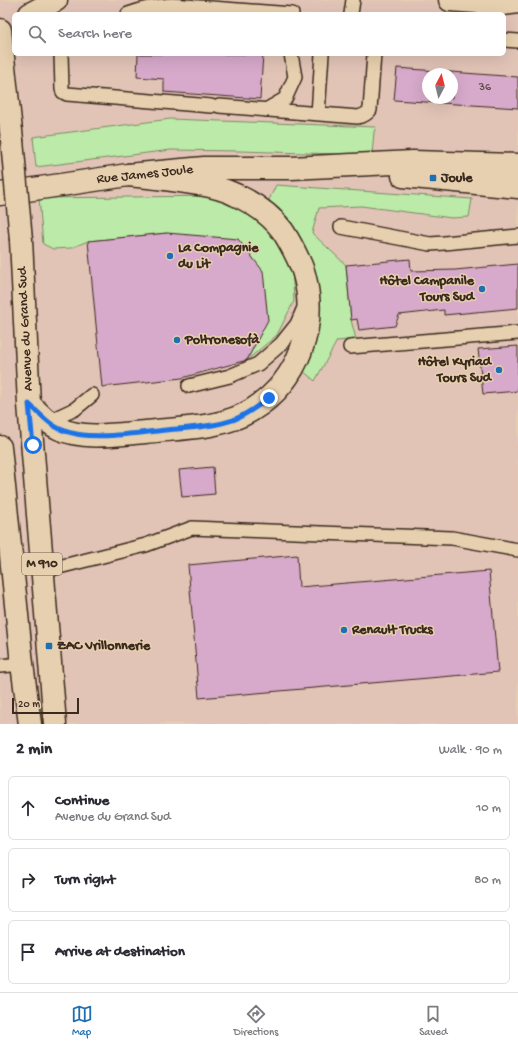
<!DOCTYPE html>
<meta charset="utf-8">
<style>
body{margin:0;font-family:"Gochi Hand",sans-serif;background:#f2f2f3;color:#2b2b33}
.compass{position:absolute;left:422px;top:68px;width:36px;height:36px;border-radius:50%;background:#fff;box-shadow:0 4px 16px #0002;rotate:7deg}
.scale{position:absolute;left:12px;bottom:10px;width:67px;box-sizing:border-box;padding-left:4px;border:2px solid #3b2a1e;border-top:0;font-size:11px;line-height:14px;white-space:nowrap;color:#3b2a1e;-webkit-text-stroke:3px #e7d0af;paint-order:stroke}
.stop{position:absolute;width:12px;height:12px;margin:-9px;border:3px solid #1a73e8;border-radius:50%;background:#fff}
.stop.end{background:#1a73e8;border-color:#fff;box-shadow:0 1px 4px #0008}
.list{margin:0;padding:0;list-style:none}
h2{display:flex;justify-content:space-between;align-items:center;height:52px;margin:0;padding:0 16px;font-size:17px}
h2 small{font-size:13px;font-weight:400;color:#7c7c81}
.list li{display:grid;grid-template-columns:26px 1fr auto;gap:12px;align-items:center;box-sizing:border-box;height:64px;margin:0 8px 8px;padding:0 8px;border:1px solid #e1e1e2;border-radius:6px}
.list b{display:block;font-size:15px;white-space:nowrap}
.list p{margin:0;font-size:13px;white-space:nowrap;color:#7c7c81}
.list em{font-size:13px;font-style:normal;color:#7c7c81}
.icon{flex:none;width:22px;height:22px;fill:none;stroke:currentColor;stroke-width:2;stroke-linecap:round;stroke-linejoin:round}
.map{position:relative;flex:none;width:518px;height:724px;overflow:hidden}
.search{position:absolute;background:#fff;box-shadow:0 4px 16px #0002;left:12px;right:12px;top:12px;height:44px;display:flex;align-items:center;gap:10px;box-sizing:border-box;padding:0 14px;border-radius:6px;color:#7c7c81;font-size:15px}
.sheet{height:268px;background:#fff}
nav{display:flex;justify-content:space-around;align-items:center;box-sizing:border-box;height:56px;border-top:1px solid #e1e1e2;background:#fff;font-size:11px;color:#7c7c81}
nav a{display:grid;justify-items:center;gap:2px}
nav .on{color:#1f6fb2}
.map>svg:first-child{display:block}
.built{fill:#e2c4b7;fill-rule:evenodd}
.green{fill:#bbeaa9;stroke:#7b8a64}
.building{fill:#d7a9cb;stroke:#3b2a1e;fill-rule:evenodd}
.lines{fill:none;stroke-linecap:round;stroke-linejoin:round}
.service-casing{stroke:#3b2a1e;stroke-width:16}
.tertiary-casing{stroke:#3b2a1e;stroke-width:25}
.primary-casing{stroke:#3b2a1e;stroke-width:25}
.service{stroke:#e7d0af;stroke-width:13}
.tertiary{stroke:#e7d0af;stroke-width:22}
.primary{stroke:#e7d0af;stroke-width:22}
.primary-bridge-casing{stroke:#3b2a1e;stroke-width:25;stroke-linecap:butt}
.primary-bridge{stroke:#e7d0af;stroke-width:22}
.route{stroke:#1a73e8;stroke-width:5}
.poi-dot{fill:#1f6fb2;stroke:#e7d0af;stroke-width:1.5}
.labels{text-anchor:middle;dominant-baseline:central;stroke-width:3;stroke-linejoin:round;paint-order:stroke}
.number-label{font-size:12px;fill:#624a49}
.shield{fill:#e7d0af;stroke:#6f5c4a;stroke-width:1}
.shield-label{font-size:13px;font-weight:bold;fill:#3b2a1e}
.street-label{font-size:14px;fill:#3b2a1e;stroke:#e7d0af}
.poi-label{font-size:14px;font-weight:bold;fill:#3b2a1e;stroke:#e7d0af;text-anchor:start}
</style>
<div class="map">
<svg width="518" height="724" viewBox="0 0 518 724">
<rect width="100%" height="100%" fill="#e7d0af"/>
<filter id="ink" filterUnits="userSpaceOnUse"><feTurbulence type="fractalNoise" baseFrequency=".025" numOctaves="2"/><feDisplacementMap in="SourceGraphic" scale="8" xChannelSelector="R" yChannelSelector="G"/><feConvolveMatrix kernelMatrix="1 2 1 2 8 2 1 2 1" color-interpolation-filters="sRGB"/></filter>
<g filter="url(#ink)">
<path class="built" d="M0,0H518V724H0ZM14,14H504V54H14ZM428,74H452V98H428Z"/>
<path class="green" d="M170,119L376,127L374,132L372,155L239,151L171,150L36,167L33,137Z
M276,185L472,199L469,217L452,218L361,206L319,208L312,233L346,265L351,320L356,339L337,341L315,381L303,371L300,239L269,200Z
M219,196L262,220L292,265L294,301L277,335L247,360L167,233L88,241L71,248L53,249L43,244L39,198Z"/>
<path class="building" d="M138,54H263L260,99L164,92V79L137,77Z
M397,68L518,77V108L394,100ZM428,74H452V98H428Z
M167,233L238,239L263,271L268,320L247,360L182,378L102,387L88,241Z
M410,259L411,271L455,270L518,264V308L444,315V310L399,315L395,326L359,330L357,319L351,320L346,265Z
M518,346V391L483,394L478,349Z
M213,467L215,494L182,497L179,470Z
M297,555L299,587L489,571L498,672L199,698L188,565Z"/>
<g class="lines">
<defs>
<path id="service" d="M128,14C142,9 157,6 172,5L292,14
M351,14L353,0
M504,40L518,41
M61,54L62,89L63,92L67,94L211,106
M219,106L358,117C363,116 367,114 370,110L374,54
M266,110L285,99L295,77L291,54
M318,114L322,54
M341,227L430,244L444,243L518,236
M350,347L518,333
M189,386L230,376L258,364L281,344L297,324L303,310
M47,422L75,409L92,395
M43,571L146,545L192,528L452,538L518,550
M0,666L22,664"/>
<path id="tertiary" d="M403,176L518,187
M0,194L128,175L204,168H291L413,162L518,165"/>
<path id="primary" d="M450,0L503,4L518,2
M30,14L56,0
M0,30L12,140
M21,240L29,404L55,724
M29,404C39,413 48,424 60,429C84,440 119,434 145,432C180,428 222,429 252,410C299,381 318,326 304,274C301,263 289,240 282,230C271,215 253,203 236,195C224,189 211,186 198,184C175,180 151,177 128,175
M0,447L22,664L30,724"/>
</defs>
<use href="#service" class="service-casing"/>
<use href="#tertiary" class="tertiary-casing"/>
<use href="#primary" class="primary-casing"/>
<use href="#service" class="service"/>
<use href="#tertiary" class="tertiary"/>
<use href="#primary" class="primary"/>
<defs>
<path id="primary-bridge" d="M12,140L21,240"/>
</defs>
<use href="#primary-bridge" class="primary-bridge-casing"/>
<use href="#primary-bridge" class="primary-bridge"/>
</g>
</g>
<g class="lines" filter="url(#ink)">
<path class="route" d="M33,445L29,404C39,413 48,424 60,429C87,442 136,433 166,430C187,428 213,427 233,420C246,415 258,406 269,398"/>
</g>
<g class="poi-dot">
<rect x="429" y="174" width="8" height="8" rx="2"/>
<circle cx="170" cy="256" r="4"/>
<circle cx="482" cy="289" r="4"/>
<circle cx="177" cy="340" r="4"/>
<circle cx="499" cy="370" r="4"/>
<circle cx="344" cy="630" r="4"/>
<rect x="45" y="642" width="8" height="8" rx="2"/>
</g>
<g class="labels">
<g class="number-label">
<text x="485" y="88">36</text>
</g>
<rect class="shield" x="22" y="553" width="40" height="22" rx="3"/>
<g class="shield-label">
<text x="42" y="564">M 910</text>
</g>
<g class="street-label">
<text transform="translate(145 175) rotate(-6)">Rue James Joule</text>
<text transform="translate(26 329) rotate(-93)">Avenue du Grand Sud</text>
</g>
<g class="poi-label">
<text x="441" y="178">Joule</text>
<text x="178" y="248">La Compagnie<tspan x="178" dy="16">du Lit</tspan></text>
<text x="474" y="281" text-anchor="end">Hôtel Campanile<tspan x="474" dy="16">Tours Sud</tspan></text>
<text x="185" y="340">Poltronesofà</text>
<text x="491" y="362" text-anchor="end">Hôtel Kyriad<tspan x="491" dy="16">Tours Sud</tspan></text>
<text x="352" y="630">Renault Trucks</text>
<text x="57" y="646">ZAC Vrillonnerie</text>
</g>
</g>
</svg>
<svg class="compass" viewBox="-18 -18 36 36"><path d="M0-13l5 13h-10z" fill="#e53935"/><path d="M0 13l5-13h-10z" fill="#7c7c81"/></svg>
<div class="scale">20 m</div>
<div class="stop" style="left:33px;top:445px"></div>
<div class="stop end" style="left:269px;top:398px"></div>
<div class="search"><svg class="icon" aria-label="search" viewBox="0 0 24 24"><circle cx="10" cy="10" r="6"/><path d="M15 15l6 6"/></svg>Search here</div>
</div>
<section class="sheet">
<h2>2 min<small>Walk · 90 m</small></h2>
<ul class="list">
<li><svg class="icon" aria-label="ahead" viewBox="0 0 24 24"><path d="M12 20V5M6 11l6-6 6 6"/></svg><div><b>Continue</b><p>Avenue du Grand Sud</p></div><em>10 m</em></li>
<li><svg class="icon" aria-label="right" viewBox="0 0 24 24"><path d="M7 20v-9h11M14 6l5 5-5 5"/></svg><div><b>Turn right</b></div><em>80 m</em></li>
<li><svg class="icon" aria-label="arrive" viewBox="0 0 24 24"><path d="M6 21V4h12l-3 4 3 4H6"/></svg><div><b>Arrive at destination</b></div></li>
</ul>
</section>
<nav>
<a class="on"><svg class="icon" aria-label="map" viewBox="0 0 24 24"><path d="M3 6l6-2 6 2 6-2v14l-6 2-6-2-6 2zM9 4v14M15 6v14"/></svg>Map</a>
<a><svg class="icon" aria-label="directions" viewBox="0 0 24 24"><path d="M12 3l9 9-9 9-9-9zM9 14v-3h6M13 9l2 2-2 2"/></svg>Directions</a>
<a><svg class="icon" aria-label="saved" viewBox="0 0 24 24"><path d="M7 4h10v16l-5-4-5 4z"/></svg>Saved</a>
</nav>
